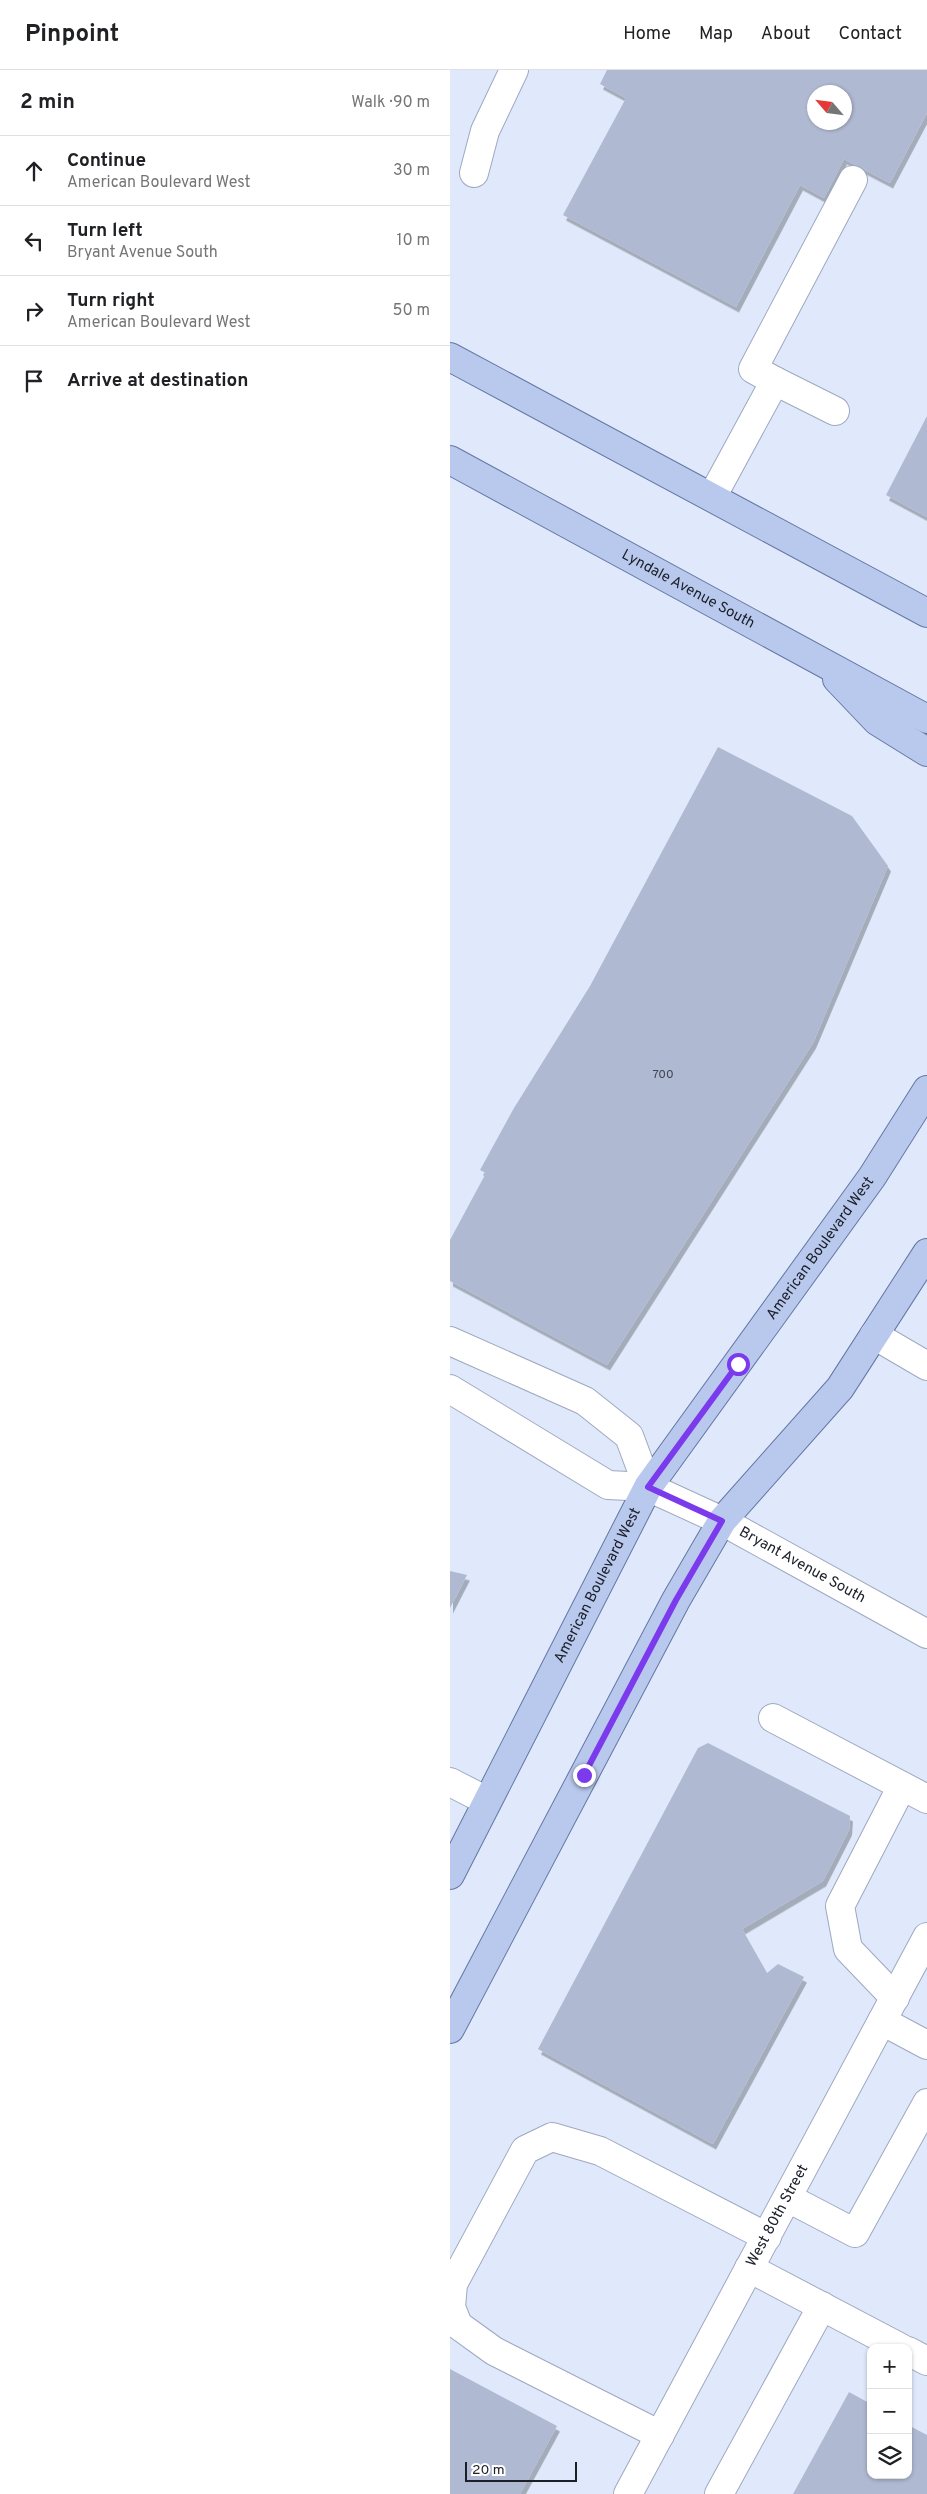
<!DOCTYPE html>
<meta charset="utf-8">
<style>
body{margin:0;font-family:Overpass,sans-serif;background:#f2f2f2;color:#202124}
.controls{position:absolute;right:15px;bottom:15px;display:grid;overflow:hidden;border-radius:10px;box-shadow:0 1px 4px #0004}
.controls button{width:45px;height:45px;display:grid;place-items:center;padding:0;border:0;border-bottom:1px solid #e0e0e0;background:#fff;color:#202124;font:25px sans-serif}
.compass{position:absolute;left:357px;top:15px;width:45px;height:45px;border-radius:50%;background:#fff;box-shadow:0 1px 4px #0004;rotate:298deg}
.scale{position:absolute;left:15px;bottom:12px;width:112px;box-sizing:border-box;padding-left:5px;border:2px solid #1b1f28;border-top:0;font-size:14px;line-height:18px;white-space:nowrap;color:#1b1f28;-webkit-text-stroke:4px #fff;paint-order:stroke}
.stop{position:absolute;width:15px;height:15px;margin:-11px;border:4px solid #7c3aed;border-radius:50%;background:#fff}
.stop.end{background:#7c3aed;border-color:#fff;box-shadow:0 1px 5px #0008}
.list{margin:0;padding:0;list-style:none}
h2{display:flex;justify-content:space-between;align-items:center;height:65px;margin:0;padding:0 20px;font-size:21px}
h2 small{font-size:16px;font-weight:400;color:#757577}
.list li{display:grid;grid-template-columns:32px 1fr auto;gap:15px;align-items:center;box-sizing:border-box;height:70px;padding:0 20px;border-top:1px solid #e0e0e0}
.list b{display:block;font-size:19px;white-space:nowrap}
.list p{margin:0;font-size:16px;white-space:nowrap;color:#757577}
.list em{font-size:16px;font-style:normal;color:#757577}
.icon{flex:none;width:28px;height:28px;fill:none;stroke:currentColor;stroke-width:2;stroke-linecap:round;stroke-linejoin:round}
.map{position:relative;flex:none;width:477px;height:2424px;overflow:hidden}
header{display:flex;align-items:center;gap:30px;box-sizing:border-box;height:70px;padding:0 25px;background:#fff;border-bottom:1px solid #e0e0e0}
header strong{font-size:24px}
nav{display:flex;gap:28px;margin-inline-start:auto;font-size:18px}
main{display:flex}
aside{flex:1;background:#fff}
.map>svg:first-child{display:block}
.building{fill:#afb9d1;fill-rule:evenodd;filter:url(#shadow)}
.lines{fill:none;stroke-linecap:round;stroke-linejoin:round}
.minor-casing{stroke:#9ea8bf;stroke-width:30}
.major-casing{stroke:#6476a2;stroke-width:30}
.minor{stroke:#fff;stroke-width:28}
.major{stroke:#b9c9ee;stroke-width:28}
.route{stroke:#7c3aed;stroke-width:6}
.labels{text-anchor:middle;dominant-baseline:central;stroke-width:4;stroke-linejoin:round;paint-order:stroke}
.number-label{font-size:12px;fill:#404652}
.street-label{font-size:15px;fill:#1b1f28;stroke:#fff}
</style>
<header>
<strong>Pinpoint</strong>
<nav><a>Home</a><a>Map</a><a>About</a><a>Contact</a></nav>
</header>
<main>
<aside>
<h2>2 min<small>Walk · 90 m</small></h2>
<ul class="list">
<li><svg class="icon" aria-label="ahead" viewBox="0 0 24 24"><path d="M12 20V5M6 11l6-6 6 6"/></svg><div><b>Continue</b><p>American Boulevard West</p></div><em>30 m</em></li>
<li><svg class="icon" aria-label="left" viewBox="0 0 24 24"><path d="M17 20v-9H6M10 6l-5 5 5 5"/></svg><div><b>Turn left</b><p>Bryant Avenue South</p></div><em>10 m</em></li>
<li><svg class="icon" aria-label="right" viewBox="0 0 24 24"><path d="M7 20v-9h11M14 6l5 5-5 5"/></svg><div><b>Turn right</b><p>American Boulevard West</p></div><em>50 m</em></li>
<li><svg class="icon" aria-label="arrive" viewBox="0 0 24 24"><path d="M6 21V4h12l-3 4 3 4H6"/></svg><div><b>Arrive at destination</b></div></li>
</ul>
</aside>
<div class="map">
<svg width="477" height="2424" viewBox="0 0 477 2424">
<defs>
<filter id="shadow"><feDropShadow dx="3" dy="5.5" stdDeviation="0" flood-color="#0004"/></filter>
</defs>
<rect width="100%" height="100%" fill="#e0e9fc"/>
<path class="building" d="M157,0H477V43L440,113L394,89L374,128L350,115L286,237L113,145L176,28L150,14ZM364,22H394V52H364Z
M477,346V447L436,425Z
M268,677L402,746L438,796L363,973L157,1295L0,1211V1170L36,1103L30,1100L64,1038L140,916Z
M0,1501L17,1505L0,1538Z
M258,1673L400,1746L399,1760L373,1811L292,1859L317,1903L328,1894L354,1907L263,2074L88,1979L248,1678Z
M0,2299L107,2356L70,2424H0Z
M399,2322L421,2334V2405H458V2355L477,2365V2424H343Z"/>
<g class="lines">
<defs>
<g id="minor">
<path d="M24,103L35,61L64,0"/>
<path d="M325,311L303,299L403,110"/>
<path d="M262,427L325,311L385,341"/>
<path d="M424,1265L477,1296"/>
<path d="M0,1271L135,1331L179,1366L198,1417"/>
<path id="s1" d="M0,1319L158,1415L198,1417L272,1451L477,1564"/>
<path d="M323,1648L477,1729"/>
<path d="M0,1712L37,1731"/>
<path d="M445,1928L398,1879L390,1836L452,1716"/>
<path d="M432,1951L477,1975"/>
<path d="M338,2128L405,2163L477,2033"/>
<path d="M299,2198L451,2278"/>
<path d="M458,2281L477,2291"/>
<path d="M210,2365L44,2281L8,2255L1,2237L3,2214L75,2080L102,2067L150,2081L317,2167"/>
<path id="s2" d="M178,2424L477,1867"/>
<path d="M269,2424L372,2236"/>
</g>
<g id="major">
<path d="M0,287L477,543"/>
<path id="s3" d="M0,390L477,649"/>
<path d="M387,609L427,651L477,682"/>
<path id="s4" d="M0,1805L198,1417L422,1107L477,1020"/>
<path d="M0,1959L226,1530L272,1451L390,1318L477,1183"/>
</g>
</defs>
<use href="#minor" class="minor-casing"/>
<use href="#major" class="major-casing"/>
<use href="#minor" class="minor"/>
<use href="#major" class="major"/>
</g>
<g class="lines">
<path class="route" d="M134,1705L226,1530L272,1451L198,1417L288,1294"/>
</g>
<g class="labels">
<g class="number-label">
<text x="213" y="1005">700</text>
</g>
<g class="street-label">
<text stroke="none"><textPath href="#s3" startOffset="271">Lyndale Avenue South</textPath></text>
<text stroke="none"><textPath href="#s4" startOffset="730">American Boulevard West</textPath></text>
<text stroke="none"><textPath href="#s1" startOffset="398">Bryant Avenue South</textPath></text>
<text stroke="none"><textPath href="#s4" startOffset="325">American Boulevard West</textPath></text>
<text stroke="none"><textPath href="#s2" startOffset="316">West 80th Street</textPath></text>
</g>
</g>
</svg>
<div class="controls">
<button>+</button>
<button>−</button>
<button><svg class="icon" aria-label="layers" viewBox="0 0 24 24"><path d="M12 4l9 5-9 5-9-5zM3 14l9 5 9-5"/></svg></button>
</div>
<svg class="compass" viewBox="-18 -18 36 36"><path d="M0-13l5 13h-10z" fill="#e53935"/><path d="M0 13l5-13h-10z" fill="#757577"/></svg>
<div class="scale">20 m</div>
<div class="stop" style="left:288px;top:1294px"></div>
<div class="stop end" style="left:134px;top:1705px"></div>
</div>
</main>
